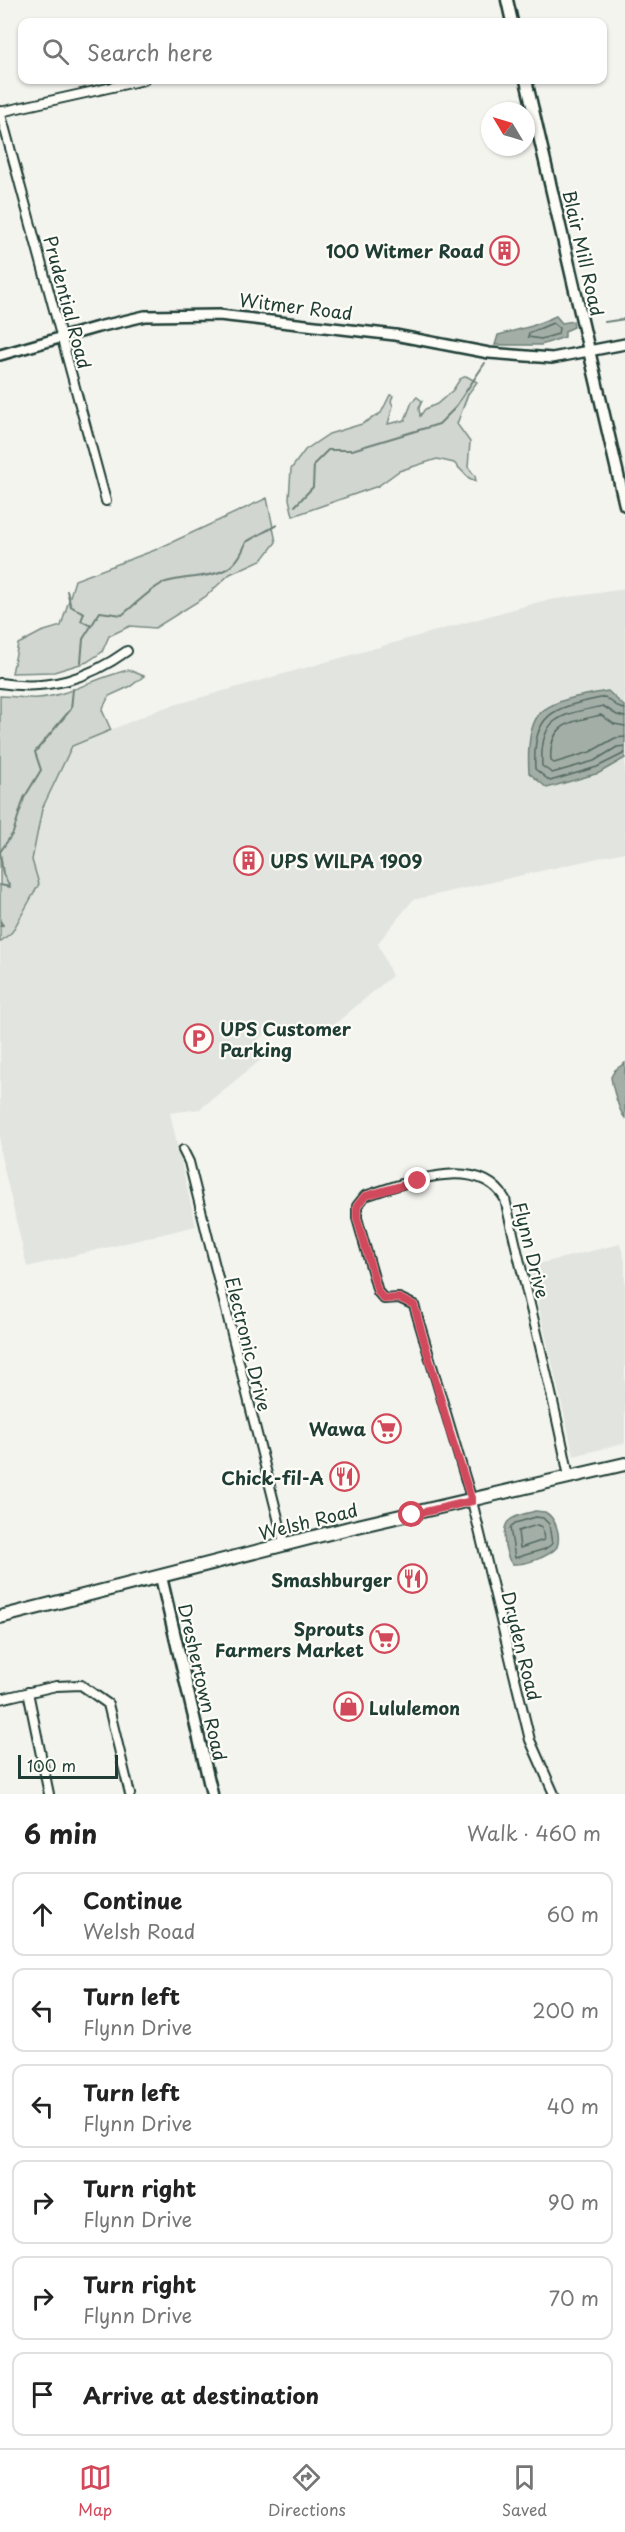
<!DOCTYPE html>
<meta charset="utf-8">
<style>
body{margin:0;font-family:"Playpen Sans",sans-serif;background:#f6f6f6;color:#222}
.compass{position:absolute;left:481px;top:102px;width:54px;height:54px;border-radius:50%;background:#fff;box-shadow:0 2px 4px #0004;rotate:308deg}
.scale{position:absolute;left:18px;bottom:15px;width:100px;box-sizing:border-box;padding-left:6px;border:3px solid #1f3d34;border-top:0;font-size:16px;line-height:21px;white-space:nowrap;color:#1f3d34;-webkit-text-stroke:4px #fdfcf7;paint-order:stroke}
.stop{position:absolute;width:18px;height:18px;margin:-14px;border:4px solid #d1495b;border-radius:50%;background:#fff}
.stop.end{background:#d1495b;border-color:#fff;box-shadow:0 2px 6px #0008}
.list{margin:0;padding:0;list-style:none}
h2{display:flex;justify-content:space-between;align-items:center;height:78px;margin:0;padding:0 24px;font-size:26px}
h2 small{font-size:20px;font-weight:400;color:#767676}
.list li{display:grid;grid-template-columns:39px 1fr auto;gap:18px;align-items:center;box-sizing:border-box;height:84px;margin:0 12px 12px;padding:0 12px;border:2px solid #e0e0e0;border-radius:12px}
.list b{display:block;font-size:22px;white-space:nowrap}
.list p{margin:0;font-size:20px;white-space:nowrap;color:#767676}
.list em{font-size:20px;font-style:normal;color:#767676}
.icon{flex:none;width:33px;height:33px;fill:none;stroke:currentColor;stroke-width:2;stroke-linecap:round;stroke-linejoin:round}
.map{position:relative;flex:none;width:625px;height:1794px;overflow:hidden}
.search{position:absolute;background:#fff;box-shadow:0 2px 4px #0004;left:18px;right:18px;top:18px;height:66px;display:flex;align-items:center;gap:15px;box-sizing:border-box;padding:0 21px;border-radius:12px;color:#767676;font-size:22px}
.sheet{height:654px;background:#fff}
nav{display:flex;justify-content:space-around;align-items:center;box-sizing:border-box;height:84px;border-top:2px solid #e0e0e0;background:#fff;font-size:16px;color:#767676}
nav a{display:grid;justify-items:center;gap:3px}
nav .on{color:#d1495b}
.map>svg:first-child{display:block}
.built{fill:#e2e5df}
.green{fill:#d1d6d1;stroke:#788a82;stroke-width:1.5}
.water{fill:#a3aea7;stroke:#6e8179;stroke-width:1.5}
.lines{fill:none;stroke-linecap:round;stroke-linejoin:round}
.shore{stroke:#546a62;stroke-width:1.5}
.stream{stroke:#6e8179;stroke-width:2}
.minor-casing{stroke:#1f3d34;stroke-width:12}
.tertiary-casing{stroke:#1f3d34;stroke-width:14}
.secondary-casing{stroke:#1f3d34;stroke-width:15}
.primary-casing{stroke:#1f3d34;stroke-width:16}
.minor{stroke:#fdfcf7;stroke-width:8}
.tertiary{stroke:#fdfcf7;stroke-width:9}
.secondary{stroke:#fdfcf7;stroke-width:10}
.primary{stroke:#fdfcf7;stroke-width:12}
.route{stroke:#d1495b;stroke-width:8}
.labels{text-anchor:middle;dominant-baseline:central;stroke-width:4.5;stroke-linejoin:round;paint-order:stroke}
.poi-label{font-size:18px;font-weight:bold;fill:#1f3d34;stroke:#fdfcf7;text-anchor:end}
.street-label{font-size:18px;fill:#1f3d34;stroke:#fdfcf7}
</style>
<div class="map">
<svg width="625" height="1794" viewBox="0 0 625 1794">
<rect width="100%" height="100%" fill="#f4f4ef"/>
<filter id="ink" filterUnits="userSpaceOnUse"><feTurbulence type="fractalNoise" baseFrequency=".0167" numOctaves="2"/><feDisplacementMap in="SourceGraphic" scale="12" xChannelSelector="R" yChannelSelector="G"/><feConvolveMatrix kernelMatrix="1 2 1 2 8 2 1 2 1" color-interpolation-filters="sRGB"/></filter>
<g filter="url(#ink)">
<path class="built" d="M625,589V852L413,900L378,943L392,976L335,1024L268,1030L258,1040L267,1055L200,1109L170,1113L196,1226L27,1267L0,1152V942L12,932L39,885L32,860L42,809L72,746L163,708L542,601Z
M620,1244L625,1261V1443L574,1456L529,1266Z"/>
<path class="green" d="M466,376L477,382L468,394L457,424L470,442L468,467L475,476L476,481L469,478L454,463L437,459L399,471L378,486L293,516L289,499L291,469L305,450L329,434L362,424L381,413L390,395L393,396L391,401L393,406L388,424L405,420L412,402L417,397L422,401L419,408L420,416L425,409L437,404L453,390L460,379Z
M267,498L276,542L263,559L230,574L205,597L155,628L130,626L109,636L102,652L87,662L54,672L12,673L18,644L41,632L61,626L75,580L155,550Z
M129,670L144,676L131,686L109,696L102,710L111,730L72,746L42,809L32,860L39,884L12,932L0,942V696C12,696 26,699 38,698C69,696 98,676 129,670Z"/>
<path class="water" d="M556,316L562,323L573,321L574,327L565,331V337L541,345H495L498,335L532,326Z
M608,691L625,707V758L599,773L547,788L529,773C528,757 528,731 537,717C548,700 589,694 608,691Z
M625,1063V1118C619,1112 612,1086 611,1077L615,1070Z
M535,1511L545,1512C556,1518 561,1535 557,1547C549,1557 525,1565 512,1564C507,1558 507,1553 505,1546C501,1517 511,1518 535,1511Z"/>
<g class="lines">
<path class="shore" d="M553,323L559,328L558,334L541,339L528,337L529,333Z
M625,709L620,708L605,697C555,708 532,710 535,769L550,781L597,767L625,753
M625,717L617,715L603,706C562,715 539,715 542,766L552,773L594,761L617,747L625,746
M625,726L614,724L601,715C571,722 548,723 551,761L554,763L590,752L615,738L625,737
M536,1517L543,1518L549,1524L552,1544L545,1549L515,1558L510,1528L515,1523Z
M537,1525L542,1527L544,1540L520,1548L518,1531Z"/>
<path class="stream" d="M605,322L625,319
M295,506L313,487L314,464L328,450H352L439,424L454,409L485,363
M67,591C73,611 65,603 84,613L81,621L90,625
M81,662L83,639L100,612L122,615C133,607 154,585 166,582C198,572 232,585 246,542L277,525
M0,885L10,887L3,874L0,852L13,833L24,798L41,770L35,752L71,709L73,689
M0,921L3,925L0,926"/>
<defs>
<path id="minor" d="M0,111L106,501
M0,112L144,80
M0,683C48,691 88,679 127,651
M183,1150L189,1162L285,1546
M28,1692L49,1794
M0,1699L56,1686L81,1685L108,1704L130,1794
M554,1794L530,1740L472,1501L414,1305L399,1298L384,1299L378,1292L357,1218V1206L365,1196C405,1183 478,1153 505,1199C526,1292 551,1384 569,1477"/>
<path id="tertiary" d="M0,355L98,327L145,316L219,315L395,335L489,353L552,358L625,344"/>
<path id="secondary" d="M507,0L512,22
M526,80L625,505
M161,1577L212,1794"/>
<path id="primary" d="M0,1617L349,1528L625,1464"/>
</defs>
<use href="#minor" class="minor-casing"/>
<use href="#tertiary" class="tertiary-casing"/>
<use href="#secondary" class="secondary-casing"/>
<use href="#primary" class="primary-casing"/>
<use href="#minor" class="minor"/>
<use href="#tertiary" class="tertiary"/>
<use href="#secondary" class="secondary"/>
<use href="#primary" class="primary"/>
</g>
</g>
<g class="lines" filter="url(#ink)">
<path class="route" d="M412,1515L472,1501L451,1436L414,1305L399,1298L384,1299L378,1292L357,1218V1206L365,1196L418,1181"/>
</g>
<defs>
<symbol id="building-ring" viewBox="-11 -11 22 22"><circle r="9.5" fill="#fdfcf7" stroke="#d1495b" stroke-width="1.5"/><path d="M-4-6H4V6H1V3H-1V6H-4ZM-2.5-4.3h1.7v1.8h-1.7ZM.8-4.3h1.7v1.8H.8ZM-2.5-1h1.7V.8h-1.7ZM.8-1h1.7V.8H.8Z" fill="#d1495b"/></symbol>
<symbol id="parking-ring" viewBox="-11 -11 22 22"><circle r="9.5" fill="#fdfcf7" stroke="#d1495b" stroke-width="1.5"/><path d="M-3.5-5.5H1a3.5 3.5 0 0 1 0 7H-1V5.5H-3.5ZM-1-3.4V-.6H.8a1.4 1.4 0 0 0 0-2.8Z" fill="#d1495b"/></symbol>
<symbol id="supermarket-ring" viewBox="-11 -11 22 22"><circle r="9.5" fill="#fdfcf7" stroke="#d1495b" stroke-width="1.5"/><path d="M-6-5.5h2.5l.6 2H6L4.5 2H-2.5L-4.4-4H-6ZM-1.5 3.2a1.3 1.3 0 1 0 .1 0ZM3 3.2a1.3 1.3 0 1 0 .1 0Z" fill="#d1495b"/></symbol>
<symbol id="restaurant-ring" viewBox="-11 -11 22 22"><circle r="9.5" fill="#fdfcf7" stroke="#d1495b" stroke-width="1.5"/><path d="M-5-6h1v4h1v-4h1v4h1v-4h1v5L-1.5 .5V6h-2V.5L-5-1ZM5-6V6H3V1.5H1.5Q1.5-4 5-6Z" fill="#d1495b"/></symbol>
<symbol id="shop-ring" viewBox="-11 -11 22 22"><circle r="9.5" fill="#fdfcf7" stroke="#d1495b" stroke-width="1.5"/><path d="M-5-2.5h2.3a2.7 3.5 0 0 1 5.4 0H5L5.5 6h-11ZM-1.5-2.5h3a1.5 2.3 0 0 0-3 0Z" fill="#d1495b"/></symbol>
</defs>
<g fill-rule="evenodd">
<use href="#building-ring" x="488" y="234" width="33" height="33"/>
<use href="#building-ring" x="232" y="844" width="33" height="33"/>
<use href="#parking-ring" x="182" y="1022" width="33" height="33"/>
<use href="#supermarket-ring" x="370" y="1412" width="33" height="33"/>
<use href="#restaurant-ring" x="328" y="1460" width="33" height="33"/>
<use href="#restaurant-ring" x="396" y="1562" width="33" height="33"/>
<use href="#supermarket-ring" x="368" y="1622" width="33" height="33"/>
<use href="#shop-ring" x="332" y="1690" width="33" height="33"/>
</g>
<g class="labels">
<g class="poi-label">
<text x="484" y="250">100 Witmer Road</text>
<text x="270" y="860" text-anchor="start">UPS WILPA 1909</text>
<text x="220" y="1028" text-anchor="start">UPS Customer<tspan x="220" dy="21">Parking</tspan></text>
<text x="366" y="1428">Wawa</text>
<text x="324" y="1477">Chick-fil-A</text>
<text x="392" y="1579">Smashburger</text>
<text x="364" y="1628">Sprouts<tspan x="364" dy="21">Farmers Market</tspan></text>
<text x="369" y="1707" text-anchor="start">Lululemon</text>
</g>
<g class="street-label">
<text transform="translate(584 253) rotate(77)">Blair Mill Road</text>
<text transform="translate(68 302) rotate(75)">Prudential Road</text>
<text transform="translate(296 306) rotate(7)">Witmer Road</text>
<text transform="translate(532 1250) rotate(76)">Flynn Drive</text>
<text transform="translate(249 1344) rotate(76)">Electronic Drive</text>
<text transform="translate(308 1521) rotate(-14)">Welsh Road</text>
<text transform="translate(522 1646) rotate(76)">Dryden Road</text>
<text transform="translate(203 1682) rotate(77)">Dreshertown Road</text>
</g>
</g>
</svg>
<svg class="compass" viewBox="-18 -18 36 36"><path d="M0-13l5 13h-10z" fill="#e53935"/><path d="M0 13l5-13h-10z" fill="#767676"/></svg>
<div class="scale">100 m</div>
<div class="stop" style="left:412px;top:1515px"></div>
<div class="stop end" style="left:418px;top:1181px"></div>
<div class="search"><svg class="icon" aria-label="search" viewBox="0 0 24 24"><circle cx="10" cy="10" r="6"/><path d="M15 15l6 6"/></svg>Search here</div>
</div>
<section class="sheet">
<h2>6 min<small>Walk · 460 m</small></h2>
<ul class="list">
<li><svg class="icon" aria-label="ahead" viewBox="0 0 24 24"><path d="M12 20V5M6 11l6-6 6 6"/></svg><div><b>Continue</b><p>Welsh Road</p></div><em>60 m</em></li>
<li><svg class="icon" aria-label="left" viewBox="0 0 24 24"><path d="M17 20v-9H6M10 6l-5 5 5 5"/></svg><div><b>Turn left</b><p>Flynn Drive</p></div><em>200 m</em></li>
<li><svg class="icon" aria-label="left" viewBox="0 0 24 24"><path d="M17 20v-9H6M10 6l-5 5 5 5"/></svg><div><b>Turn left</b><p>Flynn Drive</p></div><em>40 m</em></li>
<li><svg class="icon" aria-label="right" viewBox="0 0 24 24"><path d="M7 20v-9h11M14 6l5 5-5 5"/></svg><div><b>Turn right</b><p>Flynn Drive</p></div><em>90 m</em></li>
<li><svg class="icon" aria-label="right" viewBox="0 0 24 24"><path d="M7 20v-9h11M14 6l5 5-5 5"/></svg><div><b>Turn right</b><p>Flynn Drive</p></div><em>70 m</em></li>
<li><svg class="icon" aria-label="arrive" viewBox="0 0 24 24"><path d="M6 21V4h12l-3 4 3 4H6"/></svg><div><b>Arrive at destination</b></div></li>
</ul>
</section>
<nav>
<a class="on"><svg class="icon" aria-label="map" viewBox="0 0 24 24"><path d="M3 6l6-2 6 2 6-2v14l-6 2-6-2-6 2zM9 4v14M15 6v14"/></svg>Map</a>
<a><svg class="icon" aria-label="directions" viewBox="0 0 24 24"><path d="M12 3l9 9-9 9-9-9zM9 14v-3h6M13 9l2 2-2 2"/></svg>Directions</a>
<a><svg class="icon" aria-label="saved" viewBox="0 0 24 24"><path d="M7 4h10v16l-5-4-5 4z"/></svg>Saved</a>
</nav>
